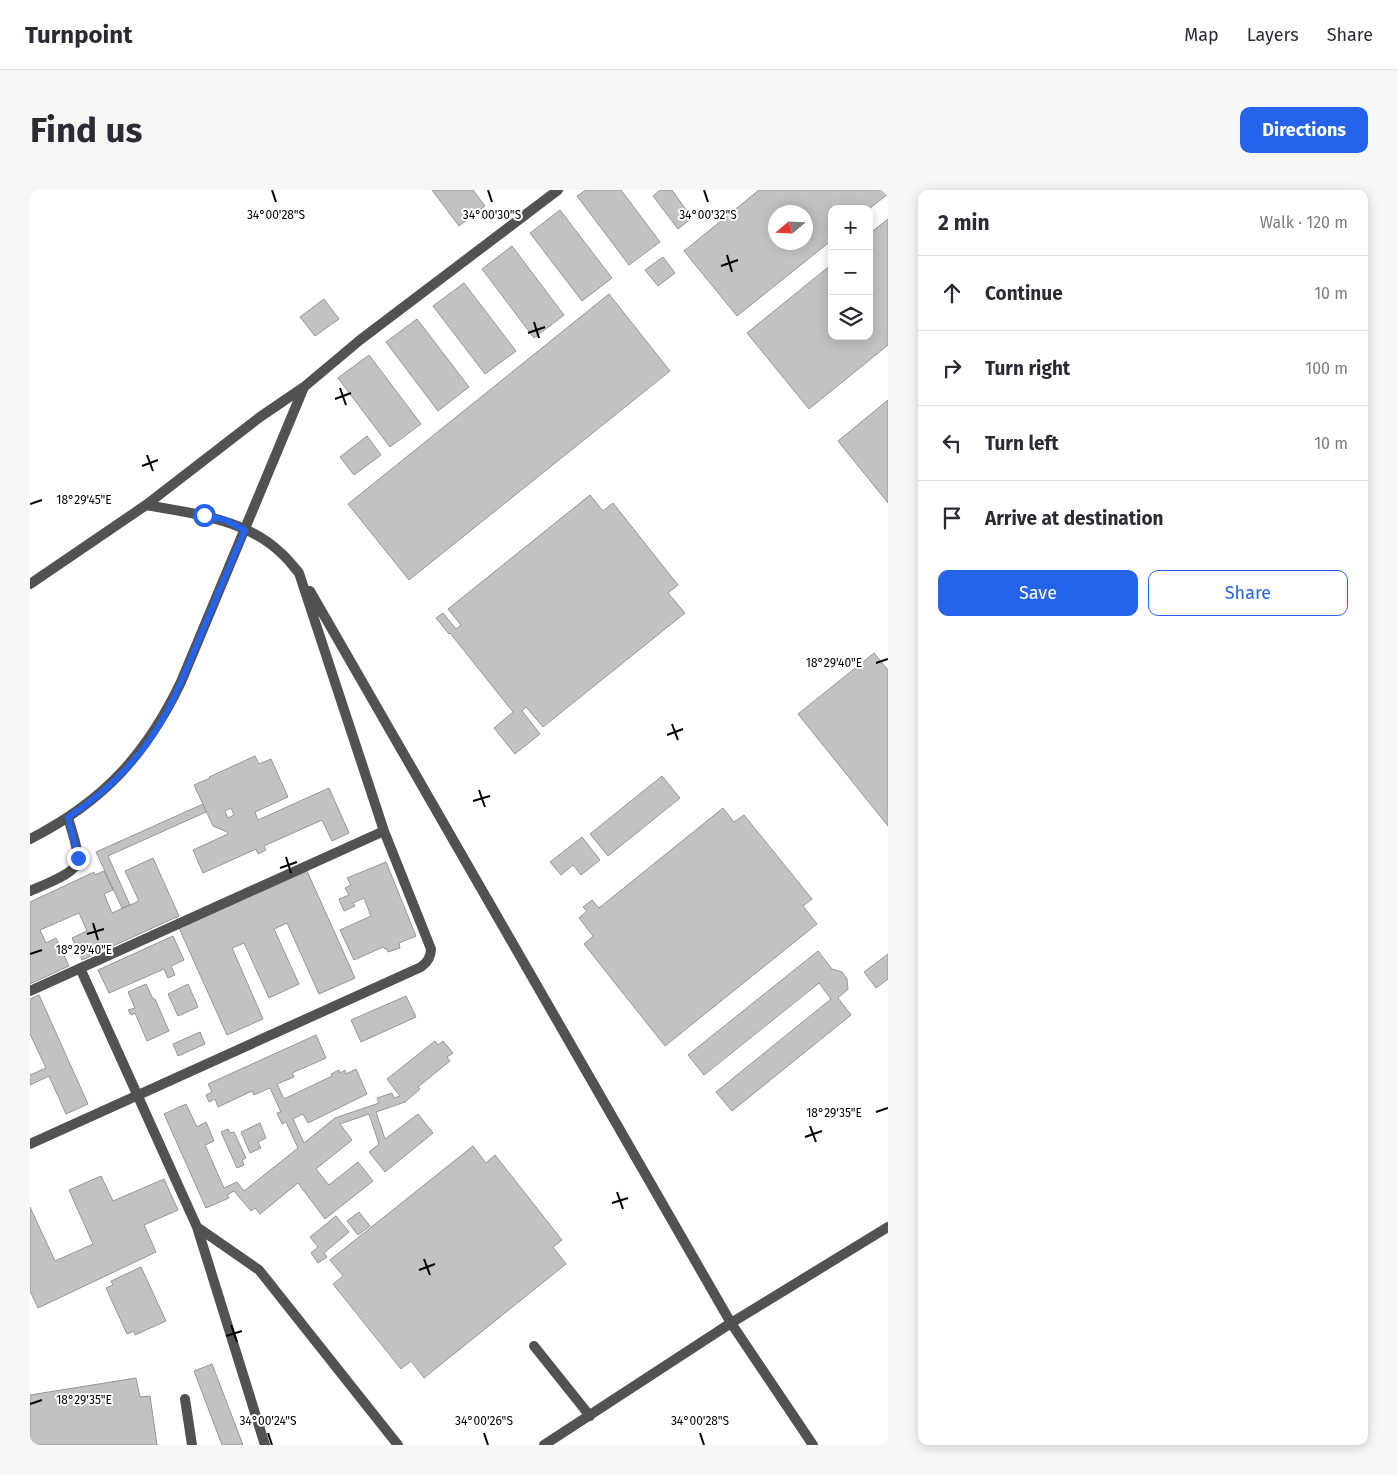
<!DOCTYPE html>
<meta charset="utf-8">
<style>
body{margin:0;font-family:"Fira Sans",sans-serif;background:#f7f7f7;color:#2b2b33}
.controls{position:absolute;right:15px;top:15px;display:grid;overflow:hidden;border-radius:10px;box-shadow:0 2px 12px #0003}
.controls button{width:45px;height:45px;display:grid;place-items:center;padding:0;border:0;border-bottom:1px solid #e1e1e2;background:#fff;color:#2b2b33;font:25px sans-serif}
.compass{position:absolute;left:738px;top:15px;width:45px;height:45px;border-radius:50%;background:#fff;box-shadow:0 2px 12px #0003;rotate:251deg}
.stop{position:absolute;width:15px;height:15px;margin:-11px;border:4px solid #2563eb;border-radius:50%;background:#fff}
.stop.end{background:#2563eb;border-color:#fff;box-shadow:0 1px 5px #0008}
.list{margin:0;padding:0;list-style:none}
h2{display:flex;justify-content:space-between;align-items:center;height:65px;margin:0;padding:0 20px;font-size:21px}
h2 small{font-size:16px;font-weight:400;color:#7c7c81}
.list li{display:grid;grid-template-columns:32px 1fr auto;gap:15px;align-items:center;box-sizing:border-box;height:75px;padding:0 20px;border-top:1px solid #e1e1e2}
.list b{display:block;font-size:19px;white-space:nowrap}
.list em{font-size:16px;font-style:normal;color:#7c7c81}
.actions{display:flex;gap:10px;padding:15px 20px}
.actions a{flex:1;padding:11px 0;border:1px solid #2563eb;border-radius:10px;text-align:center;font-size:18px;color:#2563eb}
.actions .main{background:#2563eb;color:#fff}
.icon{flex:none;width:28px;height:28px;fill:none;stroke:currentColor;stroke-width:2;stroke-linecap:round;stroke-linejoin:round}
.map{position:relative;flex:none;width:858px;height:1255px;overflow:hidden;border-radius:10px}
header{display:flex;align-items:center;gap:30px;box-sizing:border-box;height:70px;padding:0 25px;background:#fff;border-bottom:1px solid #e1e1e2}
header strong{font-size:24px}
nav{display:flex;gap:28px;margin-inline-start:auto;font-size:18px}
.intro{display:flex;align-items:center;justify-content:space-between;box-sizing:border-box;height:120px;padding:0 30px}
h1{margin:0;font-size:35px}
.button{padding:12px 22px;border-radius:10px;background:#2563eb;color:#fff;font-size:18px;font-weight:700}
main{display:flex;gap:30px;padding:0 30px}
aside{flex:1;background:#fff;border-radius:10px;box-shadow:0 2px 12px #0003}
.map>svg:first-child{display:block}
.building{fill:#c2c2c2;stroke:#969696;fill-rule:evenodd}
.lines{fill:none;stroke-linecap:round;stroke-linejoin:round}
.service{stroke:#525252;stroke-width:10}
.route{stroke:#2563eb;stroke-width:6}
.ticks{fill:none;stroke:#000;stroke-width:2}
.ticks-label{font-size:12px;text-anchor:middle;fill:#000;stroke:#fff;stroke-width:4;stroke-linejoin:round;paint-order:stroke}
</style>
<header>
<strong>Turnpoint</strong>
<nav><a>Map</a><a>Layers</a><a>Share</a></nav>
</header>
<div class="intro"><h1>Find us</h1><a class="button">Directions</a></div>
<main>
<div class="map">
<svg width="858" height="1255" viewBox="0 0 858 1255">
<rect width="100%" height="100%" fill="#fff"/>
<path class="building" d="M402,0H443L455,16L429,36Z
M556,0H591L630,52L599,75L547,6Z
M630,0H642L662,28L648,39L623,6Z
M729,0H858V4L839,19H802V50L707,126L654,61ZM746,22H776V52H746Z
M530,20L582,88L552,111L500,43Z
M858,29V155L779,219L717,143L802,74V146H839V44Z
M482,56L534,125L504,148L452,79Z
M633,67L645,83L628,96L615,80Z
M434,93L486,161L455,184L403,116Z
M579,104L640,181L379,390L318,314Z
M294,109L309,129L285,146L270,127Z
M387,129L439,197L408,221L356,152Z
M339,165L391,234L360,257L308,188Z
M858,210V313L808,251Z
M337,246L351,265L324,285L310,267Z
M560,305L573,321L583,313L648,395L638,403L655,423L513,537L496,517L492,521L510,544L485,564L464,538L483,522L420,443L419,444L406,428L413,423L426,439L431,435L418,419Z
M844,463L858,480V636L768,524Z
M225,566L229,574L241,569L258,607L225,622L228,630L299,598L319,643L302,651L292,630L234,656L236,660L228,664L226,659L173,683L163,660L198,644L197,642L183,636L164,595L180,588L179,587ZM201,618L204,625L198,628L195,621Z
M632,586L650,608L578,666L560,644Z
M173,614L176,622L78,666L100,715L92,718L66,662Z
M693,618L704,632L714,625L782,709L773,716L787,734L635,856L554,754L563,746L549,728L557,721L553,717L562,710L569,718Z
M552,647L570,670L551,685L543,675L531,685L520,672Z
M123,668L149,726L52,770L42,748L57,741L49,723L10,740L16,753L26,748L39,776L0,794V712L64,682L65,685L74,681L83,700L74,704L82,723L109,711L95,681Z
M356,672L386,746L369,753L370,758L358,762L356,758L355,759L353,757L324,770L310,740L341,726L334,708L323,713L325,716L314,721L309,709L319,705L315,698L321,695L317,688Z
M277,681L325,788L289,804L257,733L244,739L269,794L239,808L214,753L202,758L233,829L197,845L149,738Z
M143,746L154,770L141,776L145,785L138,788L134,779L79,803L68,780Z
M788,761L802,779L812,782L817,789L818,799L808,808L821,825L702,921L686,902L801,809L789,793L674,885L658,865Z
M858,764V789L846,798L834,782Z
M116,794L123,809H125L139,841L117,851L105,823L101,825L98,820L105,818L98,802Z
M158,794L168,817L148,826L138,804Z
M9,805L58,914L36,924L19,886L0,895V885L16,878L0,844V809Z
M376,806L386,827L331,852L321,830Z
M170,842L175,854L148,866L143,854Z
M286,845L296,868L262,883L264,887L247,894L254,909L302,886L301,884L309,880L310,883L315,880L316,884L326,879L337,904L278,933L273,924L263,929L274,953L305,928L349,913L347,908L362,903L364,908L370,906L357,889L405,851L408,855L413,851L423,863L417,867L420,871L388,897L390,899L375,912L346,922L355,949L388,924L403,943L355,982L339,962L349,954L339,924L310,934L322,950L286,979L299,995L328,972L343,991L295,1029L268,993L230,1024L225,1018L221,1021L204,1001L197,1005L199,1008L176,1018L134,924L156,914L167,937L176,932L184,951L175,955L194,998L207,992L214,1001L268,958L256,932L252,934L247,923L251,922L240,898L224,905L222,901L188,917L185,909L179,912L176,905L182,902L178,894Z
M230,933L236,948L228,952L231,958L220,963L211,942Z
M198,939L200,943L204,942L216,968L212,970L214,975L207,978L191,942Z
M443,956L456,973L465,965L532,1050L523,1057L536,1074L394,1188L381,1171L371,1179L303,1094L313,1086L300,1070Z
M71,986L83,1011L134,989L148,1020L114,1035L126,1062L8,1118L0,1101V1017L25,1071L63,1054L39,1000Z
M329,1022L340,1036L328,1045L317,1031Z
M306,1026L319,1042L294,1063L297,1067L288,1073L281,1063L288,1057L280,1047Z
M111,1077L136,1131L105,1145L104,1141L97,1144L76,1098L83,1095L81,1091Z
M182,1174L213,1255H192L164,1181Z
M106,1188L110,1207L120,1206L127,1255H0V1205Z"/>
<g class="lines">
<path class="service" d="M0,394L116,315L230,227L274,197L330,150L528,0
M280,401L701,1133L783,1255
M0,649C73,612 116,565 151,492L274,197
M0,701C12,695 47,684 48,670C48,656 41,640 38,627
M50,778L167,1037L235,1255
M0,801L354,641
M0,954L391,777C398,772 401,767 401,759L354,641L269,383C263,376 258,369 251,363C216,329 161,323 116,315
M167,1037L229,1080L368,1255
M504,1156L560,1226
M155,1209L162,1255
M514,1255L701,1133L858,1037"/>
</g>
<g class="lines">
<path class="route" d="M48,668L38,627C79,601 116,563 138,519C151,494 161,468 172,442C186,408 200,374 215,340L195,330L174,325"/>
</g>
<path class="ticks" d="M242,0L246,12M458,0L462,12M674,0L678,12M697,65L702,82M691,76L708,70M504,132L509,148M498,143L515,137M310,198L316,215M305,209L321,203M117,265L123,281M112,276L128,270M0,314L12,310M846,473L858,469M642,534L648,550M637,545L653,539M449,600L455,617M443,611L460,606M256,667L261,683M250,678L267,672M63,733L68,750M57,744L74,739M0,764L12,760M846,922L858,918M780,936L786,952M775,947L792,941M587,1002L593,1019M582,1013L598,1008M394,1069L400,1085M389,1080L405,1074M201,1135L207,1152M196,1146L212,1141M0,1214L12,1210M238,1243L242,1255M454,1243L458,1255M670,1243L674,1255"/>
<g class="ticks-label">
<text x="246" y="29">34°00'28"S</text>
<text x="462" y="29">34°00'30"S</text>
<text x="678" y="29">34°00'32"S</text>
<text x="54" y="314">18°29'45"E</text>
<text x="804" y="477">18°29'40"E</text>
<text x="54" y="764">18°29'40"E</text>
<text x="804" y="927">18°29'35"E</text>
<text x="54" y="1214">18°29'35"E</text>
<text x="238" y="1235">34°00'24"S</text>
<text x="454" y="1235">34°00'26"S</text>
<text x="670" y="1235">34°00'28"S</text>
</g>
</svg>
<div class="controls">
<button>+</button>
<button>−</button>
<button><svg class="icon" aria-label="layers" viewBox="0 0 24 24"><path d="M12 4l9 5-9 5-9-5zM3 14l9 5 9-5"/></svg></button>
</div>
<svg class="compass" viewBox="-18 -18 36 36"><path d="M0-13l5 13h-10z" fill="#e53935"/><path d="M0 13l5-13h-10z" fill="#7c7c81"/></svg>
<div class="stop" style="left:174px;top:325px"></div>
<div class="stop end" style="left:48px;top:668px"></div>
</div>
<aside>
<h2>2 min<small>Walk · 120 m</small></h2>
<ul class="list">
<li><svg class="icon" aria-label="ahead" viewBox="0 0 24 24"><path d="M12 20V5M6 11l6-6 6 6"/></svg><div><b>Continue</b></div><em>10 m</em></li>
<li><svg class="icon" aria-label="right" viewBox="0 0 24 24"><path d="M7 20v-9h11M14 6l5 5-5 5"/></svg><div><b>Turn right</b></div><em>100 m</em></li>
<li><svg class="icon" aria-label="left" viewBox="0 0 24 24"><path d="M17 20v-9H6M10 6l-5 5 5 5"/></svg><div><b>Turn left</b></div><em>10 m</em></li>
<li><svg class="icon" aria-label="arrive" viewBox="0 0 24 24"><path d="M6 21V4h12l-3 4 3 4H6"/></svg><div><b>Arrive at destination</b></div></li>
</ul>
<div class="actions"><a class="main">Save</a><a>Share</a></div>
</aside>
</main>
